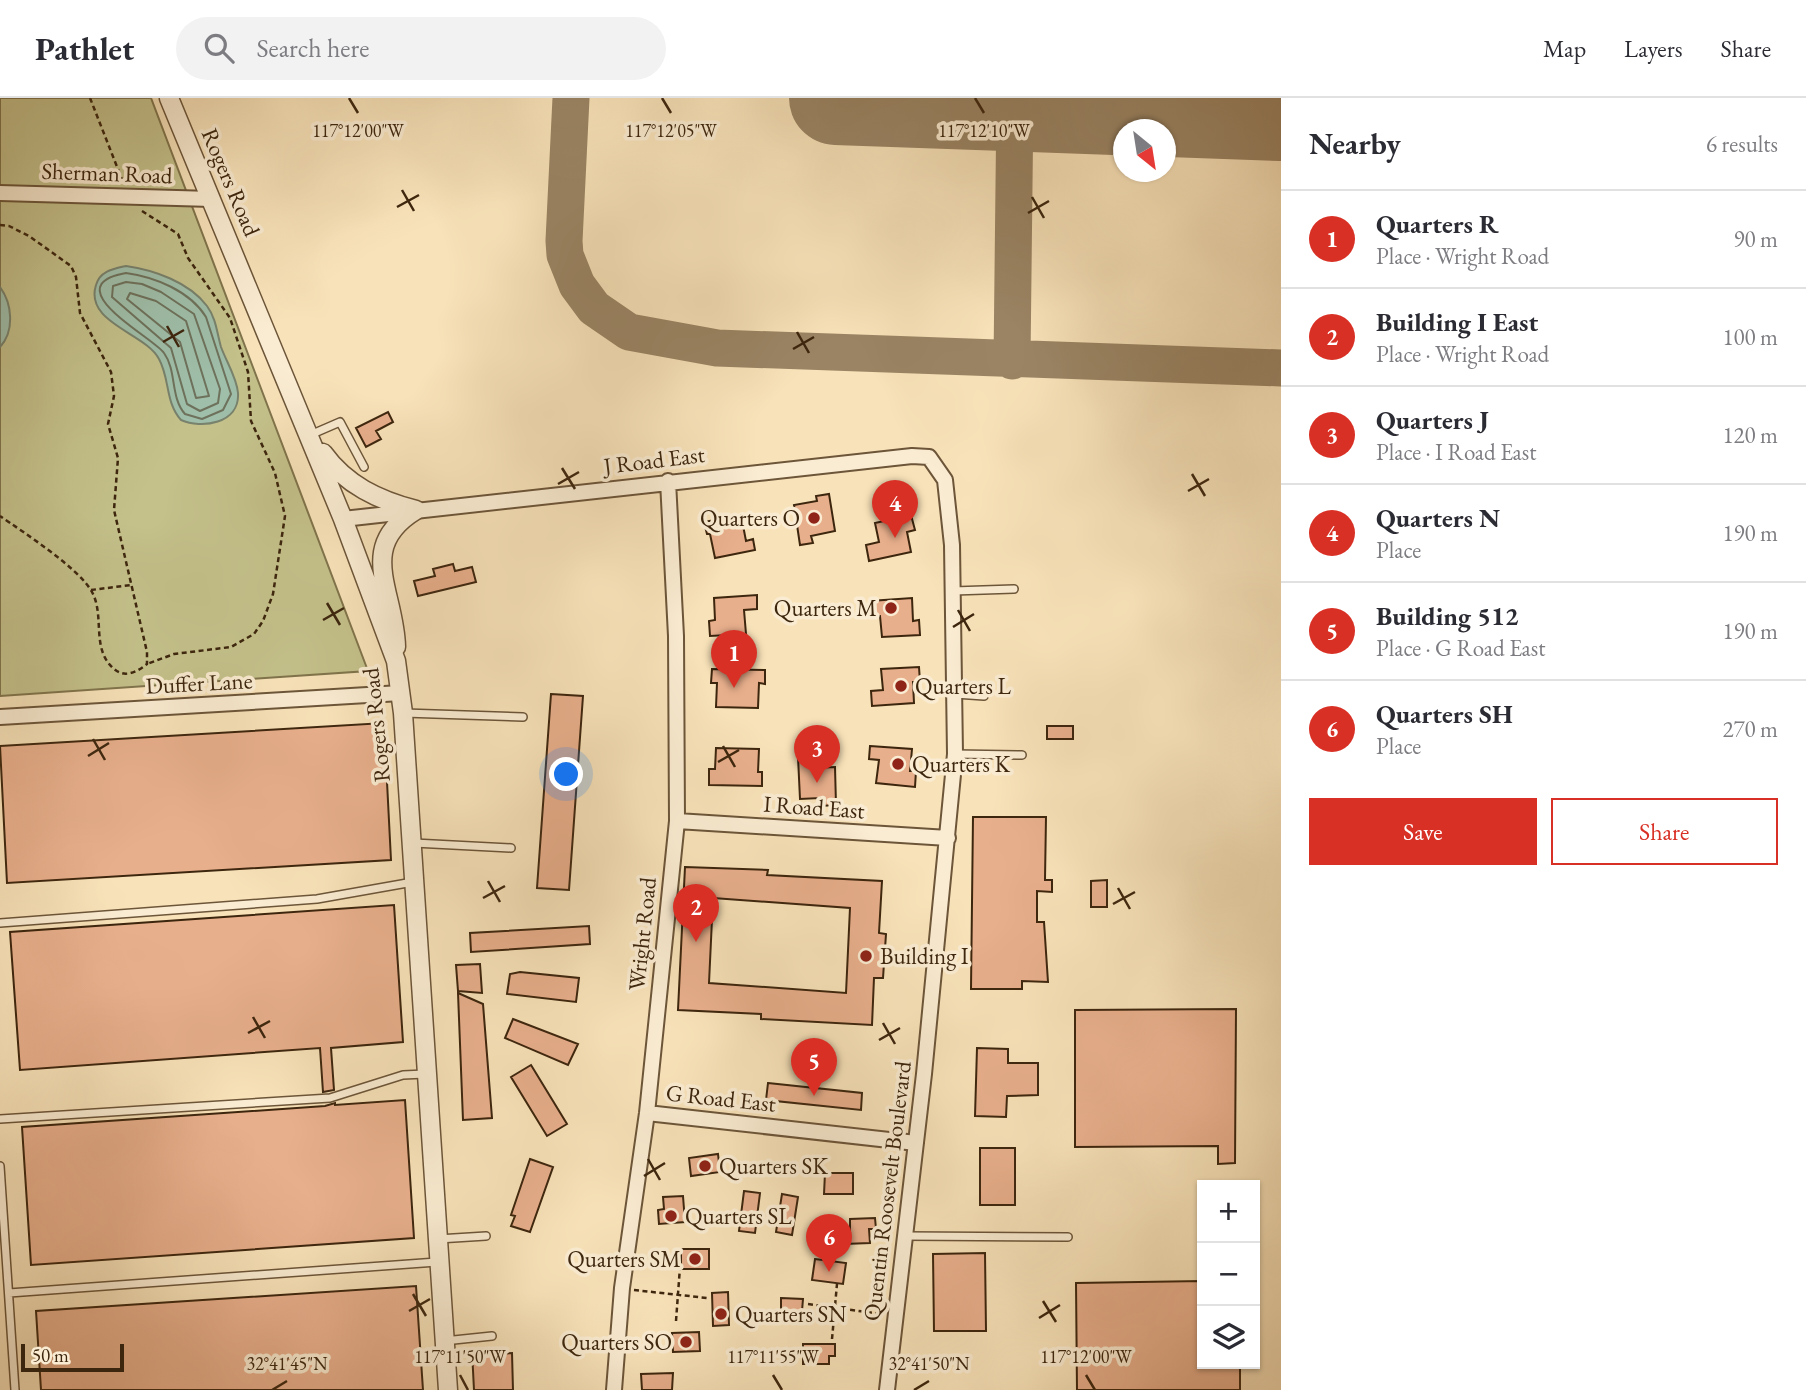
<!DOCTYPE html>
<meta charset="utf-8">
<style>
body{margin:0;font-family:"EB Garamond",serif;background:#f2f2f3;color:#2b2b33}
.controls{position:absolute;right:21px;bottom:21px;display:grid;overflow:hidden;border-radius:0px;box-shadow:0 2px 5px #0004}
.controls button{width:63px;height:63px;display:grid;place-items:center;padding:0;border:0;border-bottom:2px solid #e1e1e2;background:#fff;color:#2b2b33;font:35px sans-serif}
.compass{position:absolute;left:1113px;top:21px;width:63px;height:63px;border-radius:50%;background:#fff;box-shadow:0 2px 5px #0004;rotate:150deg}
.scale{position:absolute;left:21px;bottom:18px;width:103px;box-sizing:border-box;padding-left:7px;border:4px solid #3d260e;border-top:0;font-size:19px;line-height:24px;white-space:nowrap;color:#3d260e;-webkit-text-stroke:5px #faecd2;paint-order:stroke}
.you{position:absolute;left:567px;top:677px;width:24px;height:24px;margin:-18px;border:5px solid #fff;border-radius:50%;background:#1a73e8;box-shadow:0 0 0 10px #1a73e833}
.badge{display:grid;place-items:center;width:46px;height:46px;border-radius:50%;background:#d93025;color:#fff;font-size:23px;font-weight:700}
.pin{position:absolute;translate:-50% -58px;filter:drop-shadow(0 2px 4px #0008)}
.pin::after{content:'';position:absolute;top:37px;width:24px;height:21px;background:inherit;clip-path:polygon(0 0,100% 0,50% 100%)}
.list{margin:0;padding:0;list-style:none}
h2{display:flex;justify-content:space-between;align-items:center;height:91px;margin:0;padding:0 28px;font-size:30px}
h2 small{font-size:23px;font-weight:400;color:#7c7c81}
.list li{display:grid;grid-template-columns:46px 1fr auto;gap:21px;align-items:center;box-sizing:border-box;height:98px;padding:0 28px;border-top:2px solid #e1e1e2}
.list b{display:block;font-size:26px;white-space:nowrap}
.list p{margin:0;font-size:23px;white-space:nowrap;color:#7c7c81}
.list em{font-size:23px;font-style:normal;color:#7c7c81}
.actions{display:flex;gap:14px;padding:21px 28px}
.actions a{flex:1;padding:16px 0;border:2px solid #d93025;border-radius:0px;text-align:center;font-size:24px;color:#d93025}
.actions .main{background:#d93025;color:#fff}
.icon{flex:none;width:38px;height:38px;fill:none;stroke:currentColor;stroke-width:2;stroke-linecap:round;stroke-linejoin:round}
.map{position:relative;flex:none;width:1281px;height:1292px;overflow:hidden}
header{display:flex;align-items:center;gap:42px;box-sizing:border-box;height:98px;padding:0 35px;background:#fff;border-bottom:2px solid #e1e1e2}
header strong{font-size:33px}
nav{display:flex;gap:38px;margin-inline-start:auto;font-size:24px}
.search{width:490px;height:63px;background:#f2f2f3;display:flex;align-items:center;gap:18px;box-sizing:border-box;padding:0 24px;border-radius:38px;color:#7c7c81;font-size:26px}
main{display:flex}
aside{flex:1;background:#fff}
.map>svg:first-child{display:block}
.green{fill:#c4c18b;stroke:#80744c;stroke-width:2}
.water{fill:#9fbfaa;stroke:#78826c;stroke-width:2}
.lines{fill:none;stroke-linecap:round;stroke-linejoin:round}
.shore{stroke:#6e725c;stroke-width:2}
.taxiway{stroke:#9a8464;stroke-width:37}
.runway{stroke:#9a8464;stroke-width:94}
.building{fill:#e8af8c;stroke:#3d260e;stroke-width:2;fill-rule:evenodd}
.service-casing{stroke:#6c5539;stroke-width:10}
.minor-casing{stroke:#6c5539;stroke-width:18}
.tertiary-casing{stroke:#6c5539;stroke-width:21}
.path{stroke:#3d260e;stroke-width:2.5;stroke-dasharray:5 3.5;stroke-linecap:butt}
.service{stroke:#faecd2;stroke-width:7}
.minor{stroke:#faecd2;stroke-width:14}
.tertiary{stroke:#faecd2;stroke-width:18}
.ticks{fill:none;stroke:#3d260e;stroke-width:2.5}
.poi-dot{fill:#8f2418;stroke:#faecd2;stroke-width:2.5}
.labels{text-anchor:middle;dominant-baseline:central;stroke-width:7;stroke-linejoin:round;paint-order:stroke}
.street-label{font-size:23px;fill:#3d260e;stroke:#faecd2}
.poi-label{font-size:23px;fill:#3d260e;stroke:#faecd2;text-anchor:start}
.ticks-label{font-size:18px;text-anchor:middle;fill:#3d260e;stroke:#faecd2;stroke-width:7;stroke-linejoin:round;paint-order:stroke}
</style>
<header>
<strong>Pathlet</strong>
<div class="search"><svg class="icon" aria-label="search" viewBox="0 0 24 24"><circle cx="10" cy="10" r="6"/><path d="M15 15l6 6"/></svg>Search here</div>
<nav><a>Map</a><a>Layers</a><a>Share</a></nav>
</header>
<main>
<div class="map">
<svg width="1281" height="1292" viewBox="0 0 1281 1292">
<rect width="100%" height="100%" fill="#f8e2b9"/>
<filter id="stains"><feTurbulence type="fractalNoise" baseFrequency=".00286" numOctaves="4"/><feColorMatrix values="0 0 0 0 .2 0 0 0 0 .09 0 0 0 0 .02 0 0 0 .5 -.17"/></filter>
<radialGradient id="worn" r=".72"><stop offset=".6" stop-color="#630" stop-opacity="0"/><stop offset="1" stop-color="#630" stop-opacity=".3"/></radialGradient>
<path class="green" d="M0,0H151L368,573L0,598Z"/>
<path class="water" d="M126,168C154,172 189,184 207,208C216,220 217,235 221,249C226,263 237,280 238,295C240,326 201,331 181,322C165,304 170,281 159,261C146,235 84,225 96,187C100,173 113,171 126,168Z
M0,189C12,205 15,233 0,249Z"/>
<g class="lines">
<path class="shore" d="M126,175C155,179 190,193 206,219L231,296L223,312L202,321L185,316C170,299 177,273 164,255C154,240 53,188 126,175Z
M126,184L142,186L161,194L194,216L220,291L218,305L200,313L187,306L171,250L112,199L113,188Z
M130,195L156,203L186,223L209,298L196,300L180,244L127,201Z"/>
<path class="taxiway" d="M571,0L564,143L565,157L577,187L594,210L629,234L717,250L1281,270
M1012,263L1015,0"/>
<path class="runway" d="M836,0L1281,16"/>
</g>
<path class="building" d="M388,314L393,324L376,333L381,341L366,349L356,330Z
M829,396L835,433L811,438L813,445L800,447L794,407L817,403L816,398Z
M741,417L746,443L753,441L755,452L715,460L710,436H707L704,424Z
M911,417L915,432L907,434L911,454L869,463L866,447L879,444L875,425Z
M453,466L455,473L472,469L476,484L418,498L414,483L435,478L433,471Z
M757,497V511L744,512L746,536L710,538L709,523L715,522L714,500Z
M912,500L913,523L919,522L920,537L882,539L880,518L871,519L870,503Z
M919,569L920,584H913L914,605L872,608L871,593L883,592L881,571Z
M712,571L765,572V586L759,585L758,610L716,609L717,585H711Z
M551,596L583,598L569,792L537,790Z
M384,625L391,762L7,785L0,648Z
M1047,628H1073V641H1047Z
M870,648L912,651L910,673H916L915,689L876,685L879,662L869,661Z
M716,650L759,651L758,674H762V688L709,687V671H715Z
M814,658V670L835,669L836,707L820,708V700L800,701L798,659Z
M973,719H1046L1045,782H1052V794L1037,793V824H1044L1048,884L1022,883V891H971Z
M685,769L768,772L767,777L882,783L879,835L886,836L883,880H874L872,927L761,921V916L678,912ZM713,800L850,810L846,895L709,885Z
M1107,782V809H1091V783Z
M394,807L403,944L331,950L334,992L323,994L320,950L20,972L10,834Z
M589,828L590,846L471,854L470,835Z
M480,866L482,895L458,893L456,867Z
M520,874L579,880L576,904L507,896L510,876Z
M458,895L483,906L492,1020L463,1022Z
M1236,911L1235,1065L1218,1066V1048L1075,1049V912Z
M513,921L578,946L568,967L505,940Z
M977,950L1008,951V965H1038V997L1007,998L1006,1019L975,1018Z
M531,967L567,1026L547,1038L511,979Z
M768,985L862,995L861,1012L766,1002Z
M405,1002L414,1140L31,1167L22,1029L325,1008L335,1005V1007Z
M980,1050H1015V1107H980Z
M718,1056L720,1074L691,1078L689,1060Z
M530,1061L553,1069L530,1134L511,1128L515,1118L511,1117Z
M825,1075H853V1096H824Z
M744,1093L760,1095L755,1135L739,1133Z
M782,1096L798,1099L792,1137L776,1134Z
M683,1098L685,1124L659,1126L658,1112L664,1111L663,1099Z
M875,1120L876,1131H869L870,1145L844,1146L843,1133H850V1121Z
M681,1151H709V1171H681Z
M985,1155L986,1233H934L933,1156Z
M815,1161L846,1165L843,1186L812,1182Z
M1202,1183V1266H1240V1292H1077L1076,1185Z
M416,1188L423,1292H41L36,1213Z
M728,1194L729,1227L713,1228L712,1195Z
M781,1200L803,1201L801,1225L774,1223L775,1213H781Z
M699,1234L700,1253L673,1254L672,1235Z
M803,1246H835V1258H829V1266H803Z
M484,1252V1257L512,1255L513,1292H474L472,1253Z
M673,1275L672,1292H642L641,1276Z"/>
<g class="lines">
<defs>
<path id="service" d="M310,337L340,324L364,369
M953,493L1014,491
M955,596L984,598
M404,615L523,619
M955,656L1022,657
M414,745L511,750
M0,825L317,801L413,784
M0,1021L330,1000L403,977L425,976
M0,1068L15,1292
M905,1138L1068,1139
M438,1141L486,1138
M9,1195L437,1164
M444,1243L492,1238"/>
<path id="minor" d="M0,95L212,101
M343,421L912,358L929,359L945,382L952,447L955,656L924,976L887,1292
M0,619L401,595
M677,723L948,740
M647,1015L916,1045
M614,1292L622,1190L647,1015L677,723L676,538L668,383"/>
<path id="tertiary" d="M169,0L343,421L396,563L403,615L448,1292
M323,355C346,387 378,402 416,412
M396,549C395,494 355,449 416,412"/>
</defs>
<use href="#service" class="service-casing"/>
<use href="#minor" class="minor-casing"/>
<use href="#tertiary" class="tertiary-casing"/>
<path class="path" d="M90,0L123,84
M142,113L178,136L188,160L230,220L248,274L251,323L275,375L285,418L273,496L263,523L254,536L231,549L174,556L147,566
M0,127L9,128L29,138L71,168L76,179L80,215L111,274L114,298L108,326L118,360L114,412L147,554V566C137,574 124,581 113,570C91,550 105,518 92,494C79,470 23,434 0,418
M91,492L131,487
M634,1192L707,1200
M808,1206L881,1216
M676,1223L680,1169
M832,1241L837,1186"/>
<use href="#service" class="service"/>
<use href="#minor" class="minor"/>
<use href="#tertiary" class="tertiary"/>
</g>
<path class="ticks" d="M349,0L358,15M662,0L671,15M975,0L984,15M402,92L414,113M1032,99L1044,120M397,109L419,97M1028,115L1049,103M167,228L179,249M797,234L809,255M163,244L184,232M793,251L814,239M562,370L575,391M1192,376L1205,398M558,386L579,374M1188,393L1209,381M327,505L340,527M958,512L970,533M323,522L344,510M953,529L974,516M93,641L105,662M723,648L735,669M88,658L109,645M718,664L739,652M488,783L500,804M1118,790L1130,811M483,800L505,788M1113,806L1135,794M253,919L265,940M883,925L895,946M248,935L270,923M879,942L900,930M648,1061L660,1082M644,1078L665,1065M413,1196L426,1218M1043,1203L1056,1224M409,1213L430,1201M1039,1220L1060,1207M460,1277L468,1292M773,1277L782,1292M1086,1277L1095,1292M272,1292L287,1283M914,1292L929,1283"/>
<g class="poi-dot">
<circle cx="814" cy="420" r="7"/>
<circle cx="891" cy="510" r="7"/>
<circle cx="901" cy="588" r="7"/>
<circle cx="898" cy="666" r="7"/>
<circle cx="866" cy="858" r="7"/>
<circle cx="705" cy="1068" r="7"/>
<circle cx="671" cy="1118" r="7"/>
<circle cx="695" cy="1161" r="7"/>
<circle cx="721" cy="1216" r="7"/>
<circle cx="686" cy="1244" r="7"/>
</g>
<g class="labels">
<g class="street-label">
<text transform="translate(107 75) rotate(2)">Sherman Road</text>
<text transform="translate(231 84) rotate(67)">Rogers Road</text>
<text transform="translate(654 362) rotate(-7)">J Road East</text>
<text transform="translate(199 585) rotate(-3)">Duffer Lane</text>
<text transform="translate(376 627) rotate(-96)">Rogers Road</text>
<text transform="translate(814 709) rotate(4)">I Road East</text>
<text transform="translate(642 836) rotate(-84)">Wright Road</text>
<text transform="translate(721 1000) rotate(6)">G Road East</text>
<text transform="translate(887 1093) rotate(-83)">Quentin Roosevelt Boulevard</text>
</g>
<g class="poi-label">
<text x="800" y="420" text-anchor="end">Quarters O</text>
<text x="877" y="510" text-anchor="end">Quarters M</text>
<text x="915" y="588">Quarters L</text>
<text x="912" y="666">Quarters K</text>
<text x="880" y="858">Building I</text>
<text x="719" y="1068">Quarters SK</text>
<text x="685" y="1118">Quarters SL</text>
<text x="681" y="1161" text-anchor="end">Quarters SM</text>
<text x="735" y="1216">Quarters SN</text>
<text x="672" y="1244" text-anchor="end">Quarters SO</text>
</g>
</g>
<g class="ticks-label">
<text x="358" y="39">117°12'00"W</text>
<text x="984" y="39">117°12'10"W</text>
<text x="671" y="39">117°12'05"W</text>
<text x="460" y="1265">117°11'50"W</text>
<text x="773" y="1265">117°11'55"W</text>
<text x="1086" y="1265">117°12'00"W</text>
<text x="287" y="1272">32°41'45"N</text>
<text x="929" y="1272">32°41'50"N</text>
</g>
<rect width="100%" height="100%" filter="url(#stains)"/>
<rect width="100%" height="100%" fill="url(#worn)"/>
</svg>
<div class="controls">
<button>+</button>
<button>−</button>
<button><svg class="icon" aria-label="layers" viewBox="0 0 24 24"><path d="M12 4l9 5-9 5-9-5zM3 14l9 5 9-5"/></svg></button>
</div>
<svg class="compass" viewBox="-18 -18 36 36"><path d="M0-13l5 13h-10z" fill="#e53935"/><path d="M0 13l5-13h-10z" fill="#7c7c81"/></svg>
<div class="scale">50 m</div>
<div class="you"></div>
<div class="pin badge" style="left:734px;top:590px">1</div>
<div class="pin badge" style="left:696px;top:844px">2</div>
<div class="pin badge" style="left:817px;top:685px">3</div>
<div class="pin badge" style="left:895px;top:440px">4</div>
<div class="pin badge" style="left:814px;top:998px">5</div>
<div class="pin badge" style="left:829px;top:1174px">6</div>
</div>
<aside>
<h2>Nearby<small>6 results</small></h2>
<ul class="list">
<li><span class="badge">1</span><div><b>Quarters R</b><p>Place · Wright Road</p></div><em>90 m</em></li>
<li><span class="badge">2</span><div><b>Building I East</b><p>Place · Wright Road</p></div><em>100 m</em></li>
<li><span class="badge">3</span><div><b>Quarters J</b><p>Place · I Road East</p></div><em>120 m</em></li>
<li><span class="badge">4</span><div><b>Quarters N</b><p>Place</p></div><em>190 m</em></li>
<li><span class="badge">5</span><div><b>Building 512</b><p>Place · G Road East</p></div><em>190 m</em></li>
<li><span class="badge">6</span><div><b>Quarters SH</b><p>Place</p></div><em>270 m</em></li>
</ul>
<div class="actions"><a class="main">Save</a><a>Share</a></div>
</aside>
</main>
